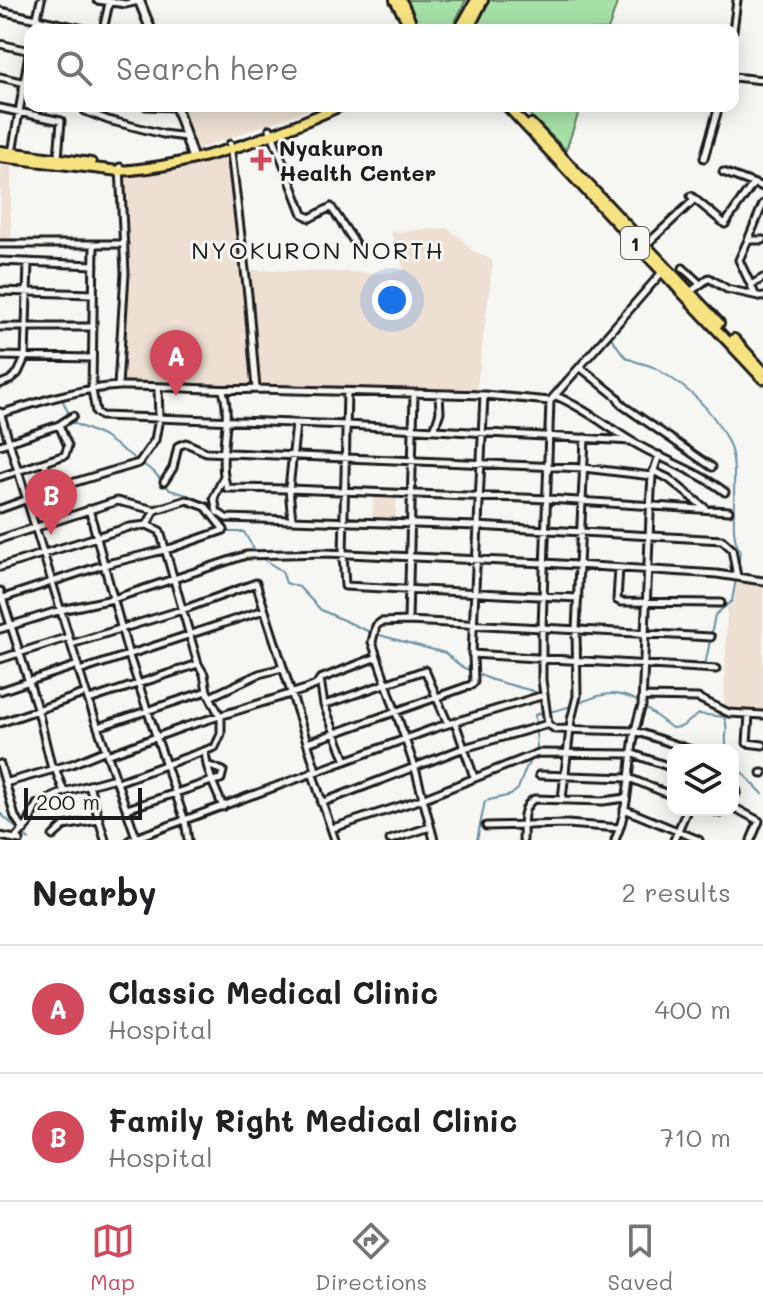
<!DOCTYPE html>
<style>
body{margin:0;font-family:Mali,sans-serif;background:#f2f2f2;color:#202124}
.controls{position:absolute;right:24px;bottom:24px;display:grid;overflow:hidden;border-radius:16px;box-shadow:0 4px 20px #0003}
.controls button{width:72px;height:72px;display:grid;place-items:center;padding:0;border:0;border-bottom:2px solid #e0e0e0;background:#fff;color:#202124;font:40px sans-serif}
.scale{position:absolute;left:24px;bottom:20px;width:118px;box-sizing:border-box;padding-left:8px;border:4px solid #1c1c1c;border-top:0;font-size:22px;line-height:28px;white-space:nowrap;color:#1c1c1c;-webkit-text-stroke:6px #f6f6f2;paint-order:stroke}
.you{position:absolute;left:392px;top:300px;width:28px;height:28px;margin:-20px;border:6px solid #fff;border-radius:50%;background:#1a73e8;box-shadow:0 0 0 12px #1a73e833}
.badge{display:grid;place-items:center;width:52px;height:52px;border-radius:50%;background:#d1495b;color:#fff;font-size:26px;font-weight:700}
.pin{position:absolute;translate:-50% -66px;filter:drop-shadow(0 2px 4px #0008)}
.pin::after{content:'';position:absolute;top:42px;width:28px;height:24px;background:inherit;clip-path:polygon(0 0,100% 0,50% 100%)}
.list{margin:0;padding:0;list-style:none}
h2{display:flex;justify-content:space-between;align-items:center;height:104px;margin:0;padding:0 32px;font-size:34px}
h2 small{font-size:26px;font-weight:400;color:#757577}
.list li{display:grid;grid-template-columns:52px 1fr auto;gap:24px;align-items:center;box-sizing:border-box;height:128px;padding:0 32px;border-top:2px solid #e0e0e0}
.list b{display:block;font-size:30px;white-space:nowrap}
.list p{margin:0;font-size:26px;white-space:nowrap;color:#757577}
.list em{font-size:26px;font-style:normal;color:#757577}
.icon{flex:none;width:44px;height:44px;fill:none;stroke:currentColor;stroke-width:2;stroke-linecap:round;stroke-linejoin:round}
.map{position:relative;flex:none;width:763px;height:840px;overflow:hidden}
.search{position:absolute;background:#fff;box-shadow:0 4px 20px #0003;left:24px;right:24px;top:24px;height:88px;display:flex;align-items:center;gap:20px;box-sizing:border-box;padding:0 28px;border-radius:16px;color:#757577;font-size:30px}
.sheet{height:360px;background:#fff}
nav{display:flex;justify-content:space-around;align-items:center;box-sizing:border-box;height:112px;border-top:2px solid #e0e0e0;background:#fff;font-size:22px;color:#757577}
nav a{display:grid;justify-items:center;gap:4px}
nav .on{color:#d1495b}
.map>svg:first-child{display:block}
.built{fill:#eddfd2}
.green{fill:#a5e0a6;stroke:#607e61;stroke-width:2}
.lines{fill:none;stroke-linecap:round;stroke-linejoin:round}
.stream{stroke:#688fa2;stroke-width:2}
.street-casing{stroke:#1c1c1c;stroke-width:11}
.secondary-casing{stroke:#1c1c1c;stroke-width:13}
.primary-casing{stroke:#1c1c1c;stroke-width:14}
.street{stroke:#f6f6f2;stroke-width:5}
.secondary{stroke:#f6f6f2;stroke-width:7}
.primary{stroke:#f7e281;stroke-width:8}
.poi-dot{fill:#d1495b;stroke:#f6f6f2;stroke-width:3}
.labels{text-anchor:middle;dominant-baseline:central;stroke-width:6;stroke-linejoin:round;paint-order:stroke}
.shield{fill:#f6f6f2;stroke:#5d5d5c;stroke-width:2}
.shield-label{font-size:20px;font-weight:bold;fill:#1c1c1c}
.poi-label{font-size:22px;font-weight:bold;fill:#1c1c1c;stroke:#f6f6f2;text-anchor:start}
.neighbourhood-label{font-size:24px;letter-spacing:2px;fill:#1c1c1c;stroke:#f6f6f2}
</style>
<div class="map">
<svg width="763" height="840" viewBox="0 0 763 840">
<rect width="100%" height="100%" fill="#f6f6f2"/>
<filter id="ink" filterUnits="userSpaceOnUse"><feTurbulence type="fractalNoise" baseFrequency=".0125" numOctaves="2"/><feDisplacementMap in="SourceGraphic" scale="16" xChannelSelector="R" yChannelSelector="G"/><feConvolveMatrix kernelMatrix="1 2 1 2 8 2 1 2 1" color-interpolation-filters="sRGB"/></filter>
<g filter="url(#ink)">
<path class="built" d="M178,106H318L193,151Z
M231,151L254,386L120,385L127,280L119,176L159,172L199,163Z
M1,163L11,165V241L0,240Z
M447,228L461,238L470,249L493,261L476,394L258,387L256,384L247,273L250,270L384,273L404,270L391,232Z
M374,495L397,497L395,523L372,522Z
M737,580L763,582V714L735,712L724,708L727,608L734,602Z"/>
<path class="green" d="M406,0H466L451,30C416,30 419,33 406,0Z
M484,0H618L608,30H470Z
M521,106H581L566,150Z"/>
<g class="lines">
<path class="stream" d="M611,338C617,344 619,351 626,357C634,363 646,363 655,368C688,387 712,408 728,442C742,471 726,535 740,550L738,569
M62,399L73,423L103,436L154,472L170,490L194,497L209,505L228,532H244L258,556L282,571L286,583L299,587L321,610L372,633L445,653L462,667L492,680L533,691L539,695
M705,666L715,615L732,601L736,579
M644,707L672,728L681,727L699,714L724,717C730,729 723,738 727,750
M553,711C587,705 603,682 639,702
M733,763L763,794
M0,813L29,840
M477,840L485,801L511,795L518,789L526,768L537,749L535,715L545,711"/>
<defs>
<path id="street" d="M97,0L126,4L139,1
M0,11L88,30
M34,30L41,0
M103,30L109,3
M733,31L737,0
M0,44L30,51
M0,77L30,84
M733,77L763,80
M87,106L85,111L108,120L163,134L186,137
M146,106L176,107
M0,108L61,121L58,158
M270,129L303,214L310,218L331,207L355,243
M230,144L248,295L256,389
M12,153L30,48
M704,158L719,106
M723,172L763,187
M691,196L725,224L753,184
M748,240L763,204
M0,244H124
M94,244L92,390L96,412L101,416L347,425L631,441
M646,245L695,199
M0,261L94,265
M683,268L699,283
M751,285L763,278
M0,291L92,294
M690,292L709,278L727,289L763,297
M755,294L739,260L748,240H763
M0,327H92
M0,356L92,358
M580,367L617,397L622,405L712,467
M0,384L10,380L18,373L25,358L28,262
M118,386L125,273L120,167
M223,391C233,421 216,457 227,488L289,489L296,424
M347,392L343,554L345,586L578,598
M484,395L472,654L716,669
M556,396C583,407 606,426 631,441C662,460 696,470 725,492
M550,401L542,628V680L548,724L555,729L635,731L691,750
M0,412L86,693L137,840
M0,414C38,402 80,388 120,386C166,385 210,392 256,389L484,395L550,401L664,270
M434,430L440,412L439,394
M0,445L59,425L73,416
M653,471L668,478L705,508
M224,476L214,498L217,512L226,518L477,526L722,540L732,549L737,577
M0,477L65,455L68,446L59,425
M164,482L173,468L178,446L186,443L206,452L584,468L652,476
M45,491L139,463L155,440L159,418L158,388
M0,509L39,495L50,484L45,463
M89,509L129,656L185,821L188,840
M292,520L289,489L548,499L729,511
M147,525L155,510
M0,539L117,501L155,510L187,500L206,507L224,530L172,548L103,565L0,599
M0,567L129,527L147,525L160,531L198,664L204,674L207,691L221,718V734L215,747L118,782
M619,568L617,600L621,602L721,603
M0,591L38,711L52,769
M408,621L414,394
M0,629L61,610L113,599L246,555L326,553L545,563L717,574L763,581
M71,644L182,610L256,583L316,770
M0,659L69,637
M79,671L264,610
M320,679L324,705L346,761
M0,691L78,665
M210,697L259,674L282,668
M643,697L698,698L729,713L763,715
M89,700L198,664
M324,705L425,670L448,724
M749,715L747,743L763,745
M455,722L474,777
M0,723L86,693
M98,727L207,691
M307,743L471,685L474,682L473,655
M205,752L207,765L223,771L221,779L212,781L223,807
M107,755L184,727L306,689L316,685L320,679L377,657
M0,764L15,817L24,830
M55,768L64,792
M312,772L335,840
M761,773H763
M539,775L629,778L673,796
M5,783L72,764L106,750
M89,785L105,840
M733,789L737,791L733,799
M562,799L571,720L577,696L576,630L585,438
M321,803L464,748L548,724
M733,807L759,821L751,840
M127,809L212,781L207,765
M624,809L699,840
M711,810L720,813L722,810
M486,826L567,824L619,828
M333,828L422,799L538,753L633,754L673,768
M0,836L20,840
M53,836L64,826L98,820
M14,840L28,824L37,804L64,792L115,778
M130,840L435,728L544,695
M390,840L430,827
M434,840L415,768L372,642L376,626L381,622L408,621L711,637
M523,840C524,825 520,808 534,799L603,801L626,798
M615,840C634,798 626,748 642,706L651,491L652,476L659,455
M674,840L687,810"/>
<path id="secondary" d="M139,0L151,30
M176,106L193,159"/>
<path id="primary" d="M395,0L412,30
M401,0L410,20
M459,30L476,0
M468,30L483,0
M507,106L763,379
M531,124L719,323
M0,151L91,163
M0,157L119,171C196,166 271,137 340,106
M734,339L763,371"/>
</defs>
<use href="#street" class="street-casing"/>
<use href="#secondary" class="secondary-casing"/>
<use href="#primary" class="primary-casing"/>
<use href="#street" class="street"/>
<use href="#secondary" class="secondary"/>
<use href="#primary" class="primary"/>
</g>
</g>
<path class="poi-dot" d="M257 148h8v8h8v8h-8v8h-8v-8h-8v-8h8z"/>
<g class="labels">
<rect class="shield" x="621" y="227" width="28" height="32" rx="6"/>
<g class="shield-label">
<text x="635" y="243">1</text>
</g>
<g class="poi-label">
<text x="279" y="147">Nyakuron<tspan x="279" dy="25">Health Center</tspan></text>
</g>
<g class="neighbourhood-label">
<text x="318" y="249">NYOKURON NORTH</text>
</g>
</g>
</svg>
<div class="controls">
<button><svg class="icon" aria-label="layers" viewBox="0 0 24 24"><path d="M12 4l9 5-9 5-9-5zM3 14l9 5 9-5"/></svg></button>
</div>
<div class="scale">200 m</div>
<div class="you"></div>
<div class="pin badge" style="left:176px;top:396px">A</div>
<div class="pin badge" style="left:51px;top:535px">B</div>
<div class="search"><svg class="icon" aria-label="search" viewBox="0 0 24 24"><circle cx="10" cy="10" r="6"/><path d="M15 15l6 6"/></svg>Search here</div>
</div>
<section class="sheet">
<h2>Nearby<small>2 results</small></h2>
<ul class="list">
<li><span class="badge">A</span><div><b>Classic Medical Clinic</b><p>Hospital</p></div><em>400 m</em></li>
<li><span class="badge">B</span><div><b>Family Right Medical Clinic</b><p>Hospital</p></div><em>710 m</em></li>
</ul>
</section>
<nav>
<a class="on"><svg class="icon" aria-label="map" viewBox="0 0 24 24"><path d="M3 6l6-2 6 2 6-2v14l-6 2-6-2-6 2zM9 4v14M15 6v14"/></svg>Map</a>
<a><svg class="icon" aria-label="directions" viewBox="0 0 24 24"><path d="M12 3l9 9-9 9-9-9zM9 14v-3h6M13 9l2 2-2 2"/></svg>Directions</a>
<a><svg class="icon" aria-label="saved" viewBox="0 0 24 24"><path d="M7 4h10v16l-5-4-5 4z"/></svg>Saved</a>
</nav>
